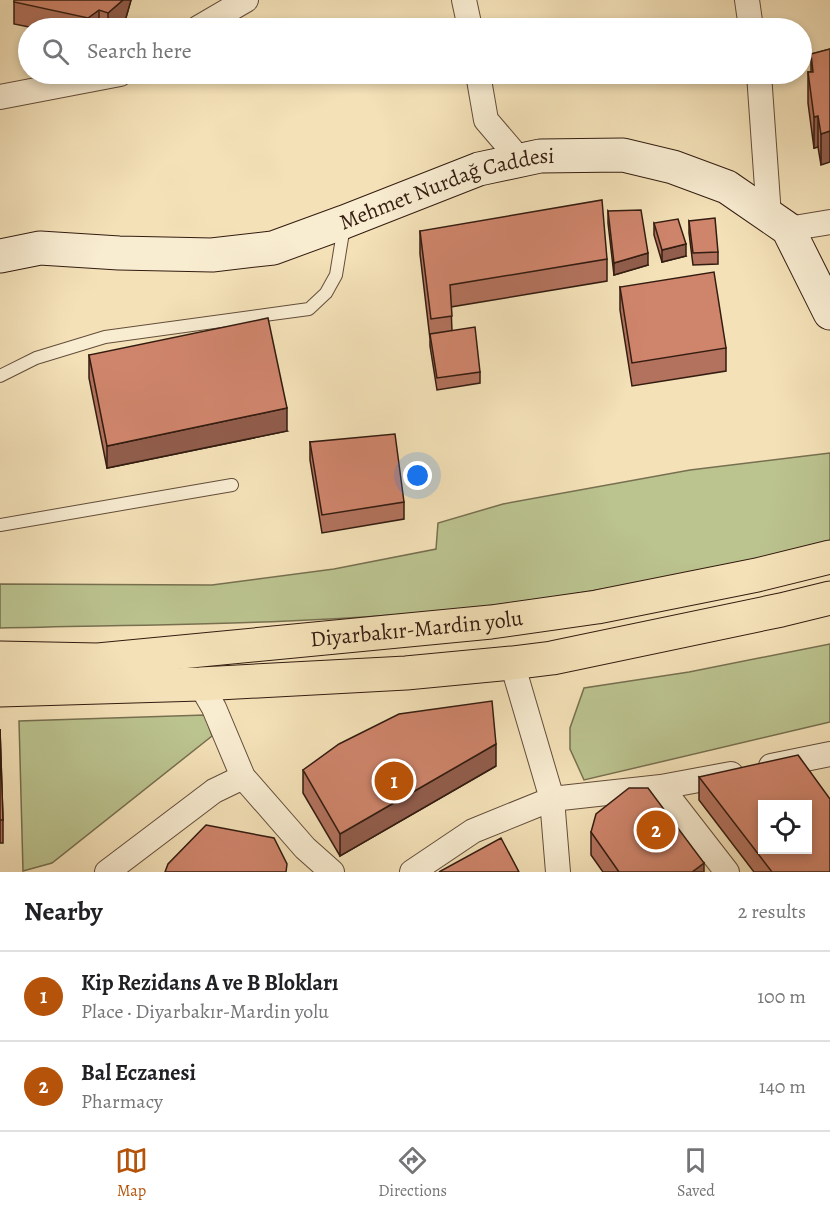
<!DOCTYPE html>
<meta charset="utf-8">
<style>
body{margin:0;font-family:Alegreya,serif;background:#f6f6f6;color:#202124}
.controls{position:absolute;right:18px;bottom:18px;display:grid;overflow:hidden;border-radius:0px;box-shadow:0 3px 9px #0003}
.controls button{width:54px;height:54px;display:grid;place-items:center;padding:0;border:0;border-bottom:2px solid #e0e0e0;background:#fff;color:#202124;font:30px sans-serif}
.you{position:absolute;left:418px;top:476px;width:21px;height:21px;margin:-15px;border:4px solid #fff;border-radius:50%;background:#1a73e8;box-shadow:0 0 0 9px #1a73e833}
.badge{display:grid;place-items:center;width:39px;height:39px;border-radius:50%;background:#b45309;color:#fff;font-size:20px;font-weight:700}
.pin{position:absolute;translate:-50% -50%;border:3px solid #fff;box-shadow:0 2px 6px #0006}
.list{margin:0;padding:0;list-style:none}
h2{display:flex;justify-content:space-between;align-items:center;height:78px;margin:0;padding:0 24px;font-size:26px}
h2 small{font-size:20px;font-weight:400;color:#757577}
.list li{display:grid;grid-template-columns:39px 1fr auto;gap:18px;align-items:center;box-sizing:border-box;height:90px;padding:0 24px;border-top:2px solid #e0e0e0}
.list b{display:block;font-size:22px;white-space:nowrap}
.list p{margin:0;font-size:20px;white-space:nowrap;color:#757577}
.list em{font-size:20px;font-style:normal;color:#757577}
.icon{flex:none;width:33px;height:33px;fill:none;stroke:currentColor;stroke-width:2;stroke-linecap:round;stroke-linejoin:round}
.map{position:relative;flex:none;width:830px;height:872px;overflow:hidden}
.search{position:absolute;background:#fff;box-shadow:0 3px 9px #0003;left:18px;right:18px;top:18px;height:66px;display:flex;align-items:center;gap:15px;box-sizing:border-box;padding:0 21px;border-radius:33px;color:#757577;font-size:22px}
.sheet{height:258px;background:#fff}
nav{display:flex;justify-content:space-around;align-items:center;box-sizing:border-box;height:84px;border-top:2px solid #e0e0e0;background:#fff;font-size:16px;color:#757577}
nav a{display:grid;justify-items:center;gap:3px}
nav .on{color:#b45309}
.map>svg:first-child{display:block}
.green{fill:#bbc38f;stroke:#777050;stroke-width:1.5}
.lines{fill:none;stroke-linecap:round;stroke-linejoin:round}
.lane-casing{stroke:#634d3a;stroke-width:14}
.street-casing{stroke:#634d3a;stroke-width:26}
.secondary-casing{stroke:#331c10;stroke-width:35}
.highway-casing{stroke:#331c10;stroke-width:35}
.lane{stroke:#f8ecd1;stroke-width:12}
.street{stroke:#f8ecd1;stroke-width:24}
.secondary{stroke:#f8ecd1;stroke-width:33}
.highway{stroke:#f4e1b8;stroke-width:33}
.wall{fill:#b2725d;stroke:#331c10;stroke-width:1.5}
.shaded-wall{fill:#915d4c;stroke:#331c10;stroke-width:1.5}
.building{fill:#cf856c;stroke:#331c10;stroke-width:1.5;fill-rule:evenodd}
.labels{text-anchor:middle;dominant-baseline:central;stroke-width:6;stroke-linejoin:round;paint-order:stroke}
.street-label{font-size:22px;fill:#331c10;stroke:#f8ecd1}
</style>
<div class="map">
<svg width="830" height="872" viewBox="0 0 830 872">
<rect width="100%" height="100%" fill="#f4e1b8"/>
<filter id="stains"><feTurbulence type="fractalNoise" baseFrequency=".00333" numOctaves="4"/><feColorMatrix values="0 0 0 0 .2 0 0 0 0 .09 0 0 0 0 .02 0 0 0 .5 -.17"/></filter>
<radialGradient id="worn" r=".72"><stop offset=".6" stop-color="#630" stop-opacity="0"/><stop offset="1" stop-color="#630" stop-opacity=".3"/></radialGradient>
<path class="green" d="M830,453V544C713,569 596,594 477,607C318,625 159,624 0,628V584L212,585L334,569L436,549L438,523L503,504L690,470Z
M830,644V722L584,780L570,749V728L584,688L689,672Z
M205,715L212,736L52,863L23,871L19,721Z"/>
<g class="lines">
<defs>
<path id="lane" d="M0,376L36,358L105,337L309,309L326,293L336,275L344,226
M0,525L232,485"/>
<path id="street" d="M464,0L470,28
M747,0L751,28
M198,28L246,0
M478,74L486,120L521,161
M759,74L769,216
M0,97L120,74
M788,229L830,222
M512,663L552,799L558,872
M771,766L830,754
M243,777L305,848L332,872
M661,787L727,872
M107,872L214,791L243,777L214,708L200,684
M412,872L473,831L552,799L661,787L731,774"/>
<g id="secondary">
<path id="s1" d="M0,256L40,248L119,253L212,255L273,248L344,222L479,169L540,156L623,155L673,167L727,187L788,229L830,313"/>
</g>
<g id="highway">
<path id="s2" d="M0,658L98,660L491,622L597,607L757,575L830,557"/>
<path d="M0,690L200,684L406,673L512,663L552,658L781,610L830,598"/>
</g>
</defs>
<use href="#lane" class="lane-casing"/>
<use href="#street" class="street-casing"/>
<use href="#secondary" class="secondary-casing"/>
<use href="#highway" class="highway-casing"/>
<use href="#lane" class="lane"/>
<use href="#street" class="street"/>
<use href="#secondary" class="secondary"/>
<use href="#highway" class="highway"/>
</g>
<path class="wall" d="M131,0L125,21L116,28H34L14,24V2Z
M830,49L821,165L818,147L814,148L808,103V72H811V54Z
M608,211L648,265L614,275L608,223Z
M689,221L718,252V264L693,265L689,233Z
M654,223L686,256L662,262L654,235Z
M420,231L607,259V281L451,307L452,331L480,372V383L437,390L430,346V339L420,254Z
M620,287L726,348V371L632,386L620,310Z
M89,355L287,431L107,468L89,378Z
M310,442L404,502V519L322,533L310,460Z
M0,729L3,820V843H0Z
M496,766L340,856L303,793V770Z
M699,777L830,872H754L699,800Z
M591,832L704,872H603L591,855Z"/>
<path class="shaded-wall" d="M123,0H131L125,21L116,28H108V13Z
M99,10V28H88V18Z
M818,116V147L814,148V117Z
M830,131V162L821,165V134Z
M686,244V256L662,262V250Z
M648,253V265L614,275V263Z
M287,408V431L107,468V446Z
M496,744V766L340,856V834Z
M704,863V872H692Z"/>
<path class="building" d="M14,0H123L108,13L99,10L88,18L14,2Z
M830,49V131L821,134L818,116L814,117L808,72H813L811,54Z
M602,200L607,259L450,285L452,316L431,319L420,231Z
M641,210L648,253L614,263L608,211Z
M715,218L718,252L693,253L689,221Z
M678,219L686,244L662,250L654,223Z
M714,272L726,348L632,363L620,287Z
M268,318L287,408L107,446L89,355Z
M475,327L480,372L437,378L430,334Z
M395,434L404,502L322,515L310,442Z
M492,701L496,744L340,834L303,770L339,744L399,714Z
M0,729L3,820H0Z
M798,755L830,799V872H772L699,777ZM762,804H807V849H762Z
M629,788H648L704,863L692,872H619L591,832L596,814Z
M206,825L274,838L287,864L286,872H165L168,864Z
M501,838L519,872H439Z"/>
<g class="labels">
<g class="street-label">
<text stroke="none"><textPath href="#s1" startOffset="459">Mehmet Nurdağ Caddesi</textPath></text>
<text stroke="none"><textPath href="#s2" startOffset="418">Diyarbakır-Mardin yolu</textPath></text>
</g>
</g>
<rect width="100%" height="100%" filter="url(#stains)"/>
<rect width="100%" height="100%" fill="url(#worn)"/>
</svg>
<div class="controls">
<button><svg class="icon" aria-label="locate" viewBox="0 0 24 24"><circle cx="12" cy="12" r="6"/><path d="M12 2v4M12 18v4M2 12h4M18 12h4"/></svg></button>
</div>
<div class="you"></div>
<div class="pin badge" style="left:394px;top:781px">1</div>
<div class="pin badge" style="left:656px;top:830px">2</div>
<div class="search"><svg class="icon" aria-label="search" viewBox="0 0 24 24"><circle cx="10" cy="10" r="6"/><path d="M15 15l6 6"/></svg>Search here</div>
</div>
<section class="sheet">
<h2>Nearby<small>2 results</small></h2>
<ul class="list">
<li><span class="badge">1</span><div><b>Kip Rezidans A ve B Blokları</b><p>Place · Diyarbakır-Mardin yolu</p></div><em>100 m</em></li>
<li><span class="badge">2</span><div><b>Bal Eczanesi</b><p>Pharmacy</p></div><em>140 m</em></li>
</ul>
</section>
<nav>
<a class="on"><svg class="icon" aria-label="map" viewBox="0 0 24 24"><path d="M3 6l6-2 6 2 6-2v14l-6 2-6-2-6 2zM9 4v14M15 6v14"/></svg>Map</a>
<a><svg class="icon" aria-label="directions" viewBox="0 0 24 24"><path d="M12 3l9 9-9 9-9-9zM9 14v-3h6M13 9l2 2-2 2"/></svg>Directions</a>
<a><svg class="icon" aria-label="saved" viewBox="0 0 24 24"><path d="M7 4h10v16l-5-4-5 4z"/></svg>Saved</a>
</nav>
